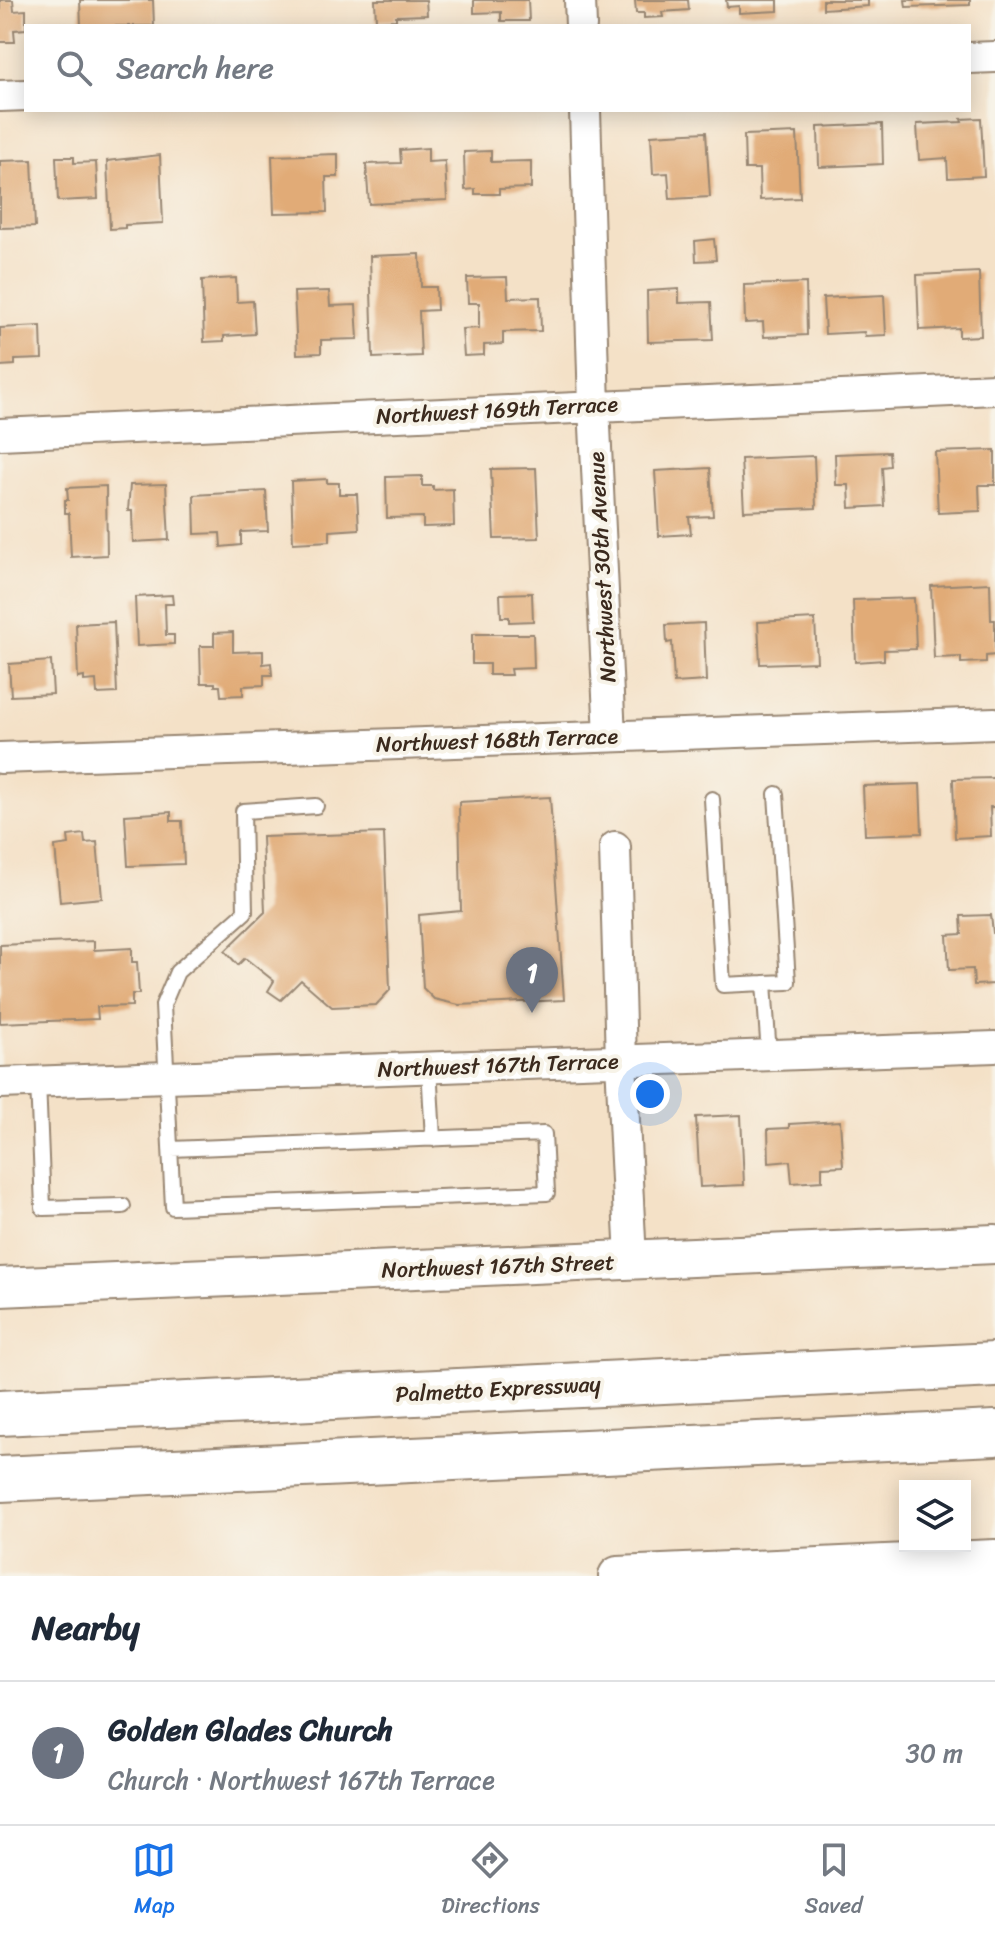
<!DOCTYPE html>
<meta charset="utf-8">
<style>
body{margin:0;font-family:Sriracha,sans-serif;background:#f2f2f3;color:#1f2937}
.controls{position:absolute;right:24px;bottom:24px;display:grid;overflow:hidden;border-radius:0px;box-shadow:0 4px 20px #0003}
.controls button{width:72px;height:72px;display:grid;place-items:center;padding:0;border:0;border-bottom:2px solid #e0e1e3;background:#fff;color:#1f2937;font:40px sans-serif}
.you{position:absolute;left:650px;top:1094px;width:28px;height:28px;margin:-20px;border:6px solid #fff;border-radius:50%;background:#1a73e8;box-shadow:0 0 0 12px #1a73e833}
.badge{display:grid;place-items:center;width:52px;height:52px;border-radius:50%;background:#1a73e8;color:#fff;font-size:26px;font-weight:700}
.pin{position:absolute;translate:-50% -66px;filter:drop-shadow(0 2px 4px #0008)}
.pin::after{content:'';position:absolute;top:42px;width:28px;height:24px;background:inherit;clip-path:polygon(0 0,100% 0,50% 100%)}
.list{margin:0;padding:0;list-style:none}
h2{display:flex;justify-content:space-between;align-items:center;height:104px;margin:0;padding:0 32px;font-size:34px}
h2 small{font-size:26px;font-weight:400;color:#747a83}
.list li{display:grid;grid-template-columns:52px 1fr auto;gap:24px;align-items:center;box-sizing:border-box;height:144px;padding:0 32px;border-top:2px solid #e0e1e3}
.list b{display:block;font-size:30px;white-space:nowrap}
.list p{margin:0;font-size:26px;white-space:nowrap;color:#747a83}
.list em{font-size:26px;font-style:normal;color:#747a83}
.icon{flex:none;width:44px;height:44px;fill:none;stroke:currentColor;stroke-width:2;stroke-linecap:round;stroke-linejoin:round}
.map{position:relative;flex:none;width:995px;height:1576px;overflow:hidden}
.search{position:absolute;background:#fff;box-shadow:0 4px 20px #0003;left:24px;right:24px;top:24px;height:88px;display:flex;align-items:center;gap:20px;box-sizing:border-box;padding:0 28px;border-radius:0px;color:#747a83;font-size:30px}
.sheet{height:248px;background:#fff}
nav{display:flex;justify-content:space-around;align-items:center;box-sizing:border-box;height:112px;border-top:2px solid #e0e1e3;background:#fff;font-size:22px;color:#747a83}
nav a{display:grid;justify-items:center;gap:4px}
nav .on{color:#1a73e8}
.map>svg:first-child{display:block}
.building{fill:#e1ab77}
.lines{fill:none;stroke-linecap:round;stroke-linejoin:round}
.service-casing{stroke:#988672;stroke-width:18}
.minor-casing{stroke:#988672;stroke-width:34}
.tertiary-casing{stroke:#988672;stroke-width:42}
.motorway-casing{stroke:#988672;stroke-width:48}
.service{stroke:#fff;stroke-width:14}
.minor{stroke:#fff;stroke-width:30}
.tertiary{stroke:#fff;stroke-width:38}
.motorway{stroke:#fff;stroke-width:44}
.labels{text-anchor:middle;dominant-baseline:central;stroke-width:8;stroke-linejoin:round;paint-order:stroke}
.street-label{font-size:22px;fill:#3b2a1e;stroke:#f7f3e8}
</style>
<div class="map">
<svg width="995" height="1576" viewBox="0 0 995 1576">
<rect width="100%" height="100%" fill="#f7f3e8"/>
<filter id="ink" filterUnits="userSpaceOnUse"><feTurbulence type="fractalNoise" baseFrequency=".0125" numOctaves="2"/><feDisplacementMap in="SourceGraphic" scale="16" xChannelSelector="R" yChannelSelector="G"/><feConvolveMatrix kernelMatrix="1 2 1 2 8 2 1 2 1" color-interpolation-filters="sRGB"/></filter>
<filter id="wash" filterUnits="userSpaceOnUse"><feTurbulence type="fractalNoise" baseFrequency=".006" numOctaves="4" result="noise"/><feDisplacementMap in="SourceGraphic" scale="32" xChannelSelector="R" yChannelSelector="G"/><feGaussianBlur stdDeviation="1.8" result="paint"/><feColorMatrix in="noise" values="0 0 0 0 0 0 0 0 0 0 0 0 0 0 0 0 0 1.4 0 .05"/><feComposite in="paint" operator="in"/></filter>
<g filter="url(#wash)">
<rect width="100%" height="100%" fill="#f4e1c7"/>
<g id="blocks">
<path class="building" d="M0,0H13L14,11L26,10V29L14,30L15,42H0Z
M80,0H153L154,26H81Z
M375,0H426L427,15L396,16V20L376,21Z
M474,0H528L529,21H501V12L474,13Z
M635,0H688L689,10L662,12L663,17L644,18V13H636Z
M726,0H778V11L739,13V6L727,7Z
M823,0H868V6L823,9Z
M905,0H970V5L906,7Z
M981,118L984,176L948,178L947,158L919,160L917,124L962,122L961,119Z
M882,124L883,164L819,167L818,127Z
M706,132L710,197L670,199L668,173L653,174L651,135Z
M797,133L800,198L760,200L759,169H745L744,135Z
M428,148V162L445,161L447,200L369,204L366,164L401,163L400,150Z
M491,151V162L531,161V188L499,189V194H475V189L465,190L464,152Z
M338,154V177H326L327,212L274,213L272,156Z
M160,155L163,223L125,225V228L110,229L107,161Z
M56,157H74V163L96,162L98,199L58,201Z
M32,160L35,227L0,228V161Z
M714,239L716,260L696,261L695,241Z
M420,254L421,287H436L437,310L419,311L421,356L373,358L370,256Z
M979,272L981,336L959,337V328L919,330L917,275Z
M507,277L508,298L540,297L541,331L503,332V344L484,345V355L464,356L462,329L479,328V303H468L467,278Z
M236,278L237,302L253,301L255,334L224,336V341L204,342L202,280Z
M806,283L807,335L764,337L763,322L745,323L744,285Z
M679,289V303L711,302L713,340L648,342L647,291Z
M329,291L330,306L356,305L358,339L321,340V353L297,354L294,292Z
M884,295L886,335L865,336L864,332L825,334L823,298Z
M41,326L42,359L15,360V365L0,366V328Z
M995,450V485H979L980,511L938,513L935,452Z
M889,452L890,466L882,467L884,506L850,508L849,485H836L835,454Z
M814,456L816,508L744,511L741,459Z
M536,468L539,538L494,539L491,469Z
M710,468L713,516L689,517L691,534L659,536L655,471Z
M422,476V486H433V490L453,489L454,526L423,527V517L387,518L386,477Z
M327,479V483H339V494H357L359,529L330,531V541L293,543L291,481Z
M166,484L169,540L133,542L132,511H128L130,485Z
M106,486L107,555L71,557L69,513H65V500H68L67,488Z
M266,491L268,531L241,532V545L221,547L220,533L195,534L194,495Z
M990,583L991,620H995V655L986,656V662L961,663V657L934,658L931,586Z
M532,593L533,621L509,622V617H501L500,594Z
M172,595L173,604H165L166,635H174V644L137,646L135,597Z
M914,598L916,649L884,650V660L855,662L853,600Z
M815,619L817,662L760,664L758,622Z
M114,622L117,693L97,694L96,680L84,681V677L78,678L76,624Z
M704,623L706,681L674,683L672,642L667,643L666,625Z
M233,632V652L263,651V664L271,663L272,675H264V685L243,686V695L221,696L220,686H215V683H201L200,646H214V633Z
M472,634H533L534,668L510,669L511,675H489V664H472Z
M51,661L53,694L11,696L9,664Z
M995,778V807H990L991,836L955,838L953,779Z
M920,784L922,833L865,835L863,786Z
M550,797L564,1000L459,1005L434,999L423,988L419,915L461,911L459,802Z
M171,812V821H182L184,864L128,866L125,815Z
M384,833L390,990L376,1005L332,1007L301,980L281,1000L268,991L274,981L245,958L238,965L225,951L265,912L262,837Z
M84,834L85,843L97,842L102,898L60,902L55,846L69,844L68,836Z
M991,915L993,933H995V984L974,985L973,969L949,970L947,935L962,934L961,916Z
M94,941V950L132,948V962H137L139,994H132V1006L97,1007L98,1019L0,1023V945Z
M741,1115L744,1185L700,1187L696,1117Z
M840,1121L843,1166L822,1167V1181L792,1183L790,1161L769,1163L768,1129L789,1128V1124Z"/>
</g>
</g>
<g filter="url(#ink)">
<use href="#blocks" fill-opacity="0" stroke="#988672" stroke-width="2"/>
<g class="lines">
<defs>
<path id="service" d="M712,799L723,985L764,983
M769,1055L764,983L788,982L776,794
M429,1067L433,1139
M38,1081L43,1208L123,1206
M171,1149L544,1134L547,1193L173,1207L163,1005L177,972L245,912L243,811L316,806"/>
<path id="minor" d="M580,0L581,26
M969,58L995,57
M0,96L26,95
M585,110L594,406L610,736
M0,434L995,389
M0,758L995,723
M615,847L621,1061L631,1260
M0,1083L995,1047"/>
<path id="tertiary" d="M0,1287L995,1244
M618,1576L995,1559"/>
<path id="motorway" d="M0,1413L995,1365
M0,1479L995,1433"/>
</defs>
<use href="#service" class="service-casing"/>
<use href="#minor" class="minor-casing"/>
<use href="#tertiary" class="tertiary-casing"/>
<use href="#motorway" class="motorway-casing"/>
<use href="#service" class="service"/>
<use href="#minor" class="minor"/>
<use href="#tertiary" class="tertiary"/>
<use href="#motorway" class="motorway"/>
</g>
</g>
<g class="labels">
<g class="street-label">
<text transform="translate(497 410) rotate(-3)">Northwest 169th Terrace</text>
<text transform="translate(602 567) rotate(-93)">Northwest 30th Avenue</text>
<text transform="translate(497 740) rotate(-2)">Northwest 168th Terrace</text>
<text transform="translate(498 1065) rotate(-2)">Northwest 167th Terrace</text>
<text transform="translate(498 1266) rotate(-2)">Northwest 167th Street</text>
<text transform="translate(498 1389) rotate(-3)">Palmetto Expressway</text>
</g>
</g>
</svg>
<div class="controls">
<button><svg class="icon" aria-label="layers" viewBox="0 0 24 24"><path d="M12 4l9 5-9 5-9-5zM3 14l9 5 9-5"/></svg></button>
</div>
<div class="you"></div>
<div class="pin badge" style="left:532px;top:1013px;background:#6b7280">1</div>
<div class="search"><svg class="icon" aria-label="search" viewBox="0 0 24 24"><circle cx="10" cy="10" r="6"/><path d="M15 15l6 6"/></svg>Search here</div>
</div>
<section class="sheet">
<h2>Nearby<small></small></h2>
<ul class="list">
<li><span class="badge" style="background:#6b7280">1</span><div><b>Golden Glades Church</b><p>Church · Northwest 167th Terrace</p></div><em>30 m</em></li>
</ul>
</section>
<nav>
<a class="on"><svg class="icon" aria-label="map" viewBox="0 0 24 24"><path d="M3 6l6-2 6 2 6-2v14l-6 2-6-2-6 2zM9 4v14M15 6v14"/></svg>Map</a>
<a><svg class="icon" aria-label="directions" viewBox="0 0 24 24"><path d="M12 3l9 9-9 9-9-9zM9 14v-3h6M13 9l2 2-2 2"/></svg>Directions</a>
<a><svg class="icon" aria-label="saved" viewBox="0 0 24 24"><path d="M7 4h10v16l-5-4-5 4z"/></svg>Saved</a>
</nav>
